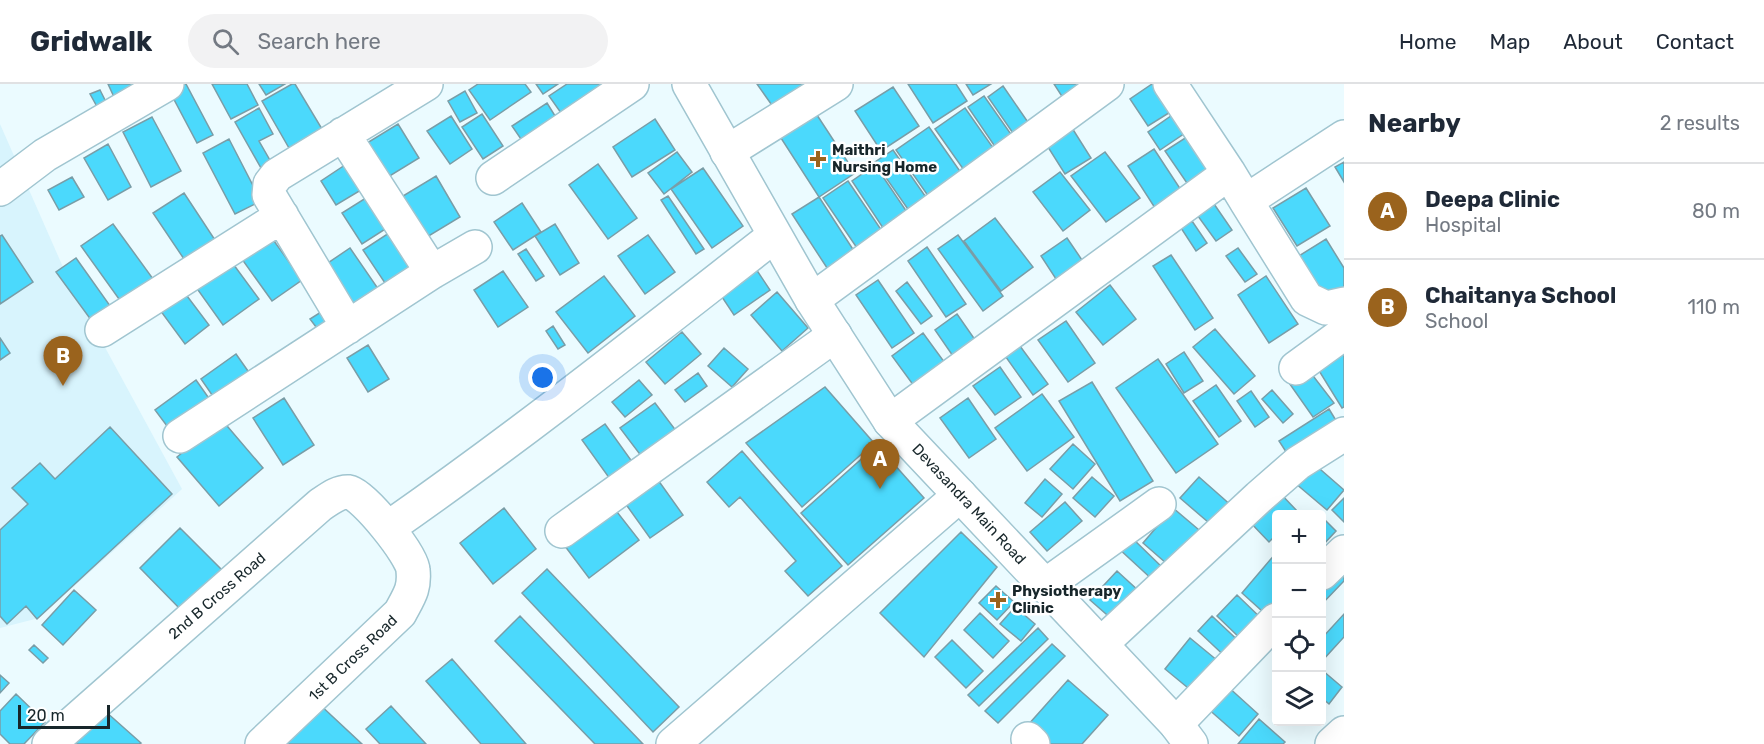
<!DOCTYPE html>
<meta charset="utf-8">
<style>
body{margin:0;font-family:Rubik,sans-serif;background:#f2f2f3;color:#1f2937}
.controls{position:absolute;right:18px;bottom:18px;display:grid;overflow:hidden;border-radius:6px;box-shadow:0 6px 24px #0002}
.controls button{width:54px;height:54px;display:grid;place-items:center;padding:0;border:0;border-bottom:2px solid #e0e1e3;background:#fff;color:#1f2937;font:30px sans-serif}
.scale{position:absolute;left:18px;bottom:15px;width:92px;box-sizing:border-box;padding-left:6px;border:3px solid #17262a;border-top:0;font-size:16px;line-height:21px;white-space:nowrap;color:#17262a;-webkit-text-stroke:4px #fff;paint-order:stroke}
.you{position:absolute;left:543px;top:294px;width:21px;height:21px;margin:-15px;border:4px solid #fff;border-radius:50%;background:#1a73e8;box-shadow:0 0 0 9px #1a73e833}
.badge{display:grid;place-items:center;width:39px;height:39px;border-radius:50%;background:#9a631d;color:#fff;font-size:20px;font-weight:700}
.pin{position:absolute;translate:-50% -50px;filter:drop-shadow(0 2px 3px #0008)}
.pin::after{content:'';position:absolute;top:32px;width:21px;height:18px;background:inherit;clip-path:polygon(0 0,100% 0,50% 100%)}
.list{margin:0;padding:0;list-style:none}
h2{display:flex;justify-content:space-between;align-items:center;height:78px;margin:0;padding:0 24px;font-size:26px}
h2 small{font-size:20px;font-weight:400;color:#747a83}
.list li{display:grid;grid-template-columns:39px 1fr auto;gap:18px;align-items:center;box-sizing:border-box;height:96px;padding:0 24px;border-top:2px solid #e0e1e3}
.list b{display:block;font-size:22px;white-space:nowrap}
.list p{margin:0;font-size:20px;white-space:nowrap;color:#747a83}
.list em{font-size:20px;font-style:normal;color:#747a83}
.icon{flex:none;width:33px;height:33px;fill:none;stroke:currentColor;stroke-width:2;stroke-linecap:round;stroke-linejoin:round}
.map{position:relative;flex:none;width:1344px;height:660px;overflow:hidden}
header{display:flex;align-items:center;gap:36px;box-sizing:border-box;height:84px;padding:0 30px;background:#fff;border-bottom:2px solid #e0e1e3}
header strong{font-size:28px}
nav{display:flex;gap:33px;margin-inline-start:auto;font-size:21px}
.search{width:420px;height:54px;background:#f2f2f3;display:flex;align-items:center;gap:15px;box-sizing:border-box;padding:0 21px;border-radius:33px;color:#747a83;font-size:22px}
main{display:flex}
aside{flex:1;background:#fff}
.map>svg:first-child{display:block}
.built{fill:#d8f4fd}
.building{fill:#4bd9fc;stroke:#799da7;stroke-width:1.5}
.lines{fill:none;stroke-linecap:round;stroke-linejoin:round}
.minor-casing{stroke:#a0c5d0;stroke-width:36}
.secondary-casing{stroke:#a0c5d0;stroke-width:36}
.minor{stroke:#fff;stroke-width:33}
.secondary{stroke:#fff;stroke-width:33}
.poi-dot{fill:#9a631d;stroke:#fff;stroke-width:2}
.labels{text-anchor:middle;dominant-baseline:central;stroke-width:5;stroke-linejoin:round;paint-order:stroke}
.poi-label{font-size:15px;font-weight:bold;fill:#17262a;stroke:#fff;text-anchor:start}
.street-label{font-size:15px;fill:#17262a;stroke:#fff}
</style>
<header>
<strong>Gridwalk</strong>
<div class="search"><svg class="icon" aria-label="search" viewBox="0 0 24 24"><circle cx="10" cy="10" r="6"/><path d="M15 15l6 6"/></svg>Search here</div>
<nav><a>Home</a><a>Map</a><a>About</a><a>Contact</a></nav>
</header>
<main>
<div class="map">
<svg width="1344" height="660" viewBox="0 0 1344 660">
<rect width="100%" height="100%" fill="#ebfbff"/>
<path class="built" d="M0,40L70,199L182,405L39,534L0,544Z"/>
<path class="building" d="M108,0H139L114,13Z
M181,0H186L213,51L197,59L169,6Z
M212,0H247L258,21L231,35Z
M259,0H285L266,11Z
M292,0H295L322,45L289,64L262,17Z
M478,0H525L531,8L490,36L469,6Z
M536,0H558L543,10Z
M567,0H618L566,36L549,12Z
M757,0H815L776,27Z
M908,0H956L967,17L933,39Z
M966,0H991L973,11Z
M1054,0H1092L1065,17Z
M1152,0H1165L1180,22L1148,42L1130,15Z
M1003,2L1032,44L1017,55L988,13Z
M893,3L919,42L881,67L855,27Z
M100,6L109,24L100,28L90,10Z
M465,7L477,29L460,38L448,17Z
M984,12L1015,56L998,67L968,23Z
M547,19L557,35L523,58L512,42Z
M259,24L273,50L259,57L271,78L261,84L235,38Z
M965,24L996,68L966,89L935,45Z
M1178,27L1191,45L1160,66L1148,48Z
M815,28L855,89L819,113L779,51Z
M482,30L503,62L483,75L462,43Z
M451,32L472,65L450,80L427,47Z
M152,33L181,87L151,103L123,48Z
M655,35L675,66L632,93L613,63Z
M1067,36L1091,74L1065,90L1041,52Z
M398,40L419,74L388,93L367,59Z
M929,43L964,93L931,116L896,66Z
M1193,49L1216,83L1189,102L1165,67Z
M229,55L261,117L235,130L203,69Z
M108,60L131,103L108,116L84,74Z
M1154,65L1181,106L1155,124L1128,82Z
M893,66L930,119L912,131L875,78Z
M677,68L692,88L664,110L648,89Z
M1105,68L1140,114L1106,138L1071,92Z
M1344,78V98L1335,83Z
M598,80L637,134L608,155L569,101Z
M345,81L361,106L336,121L321,97Z
M875,81L911,134L887,150L852,97Z
M703,84L743,142L712,164L671,105Z
M1060,88L1090,126L1063,147L1033,108Z
M436,92L460,133L422,156L398,115Z
M72,93L84,113L59,126L48,106Z
M848,97L884,150L859,167L823,114Z
M1306,104L1330,142L1297,162L1273,124Z
M184,109L215,156L184,175L153,129Z
M369,112L390,142L362,160L342,129Z
M668,112L704,165L696,170L661,116Z
M819,113L856,170L829,187L792,130Z
M1212,117L1232,146L1216,157L1195,128Z
M522,119L541,148L513,166L494,138Z
M995,134L1033,183L1001,207L964,157Z
M1192,137L1207,159L1196,167L1181,144Z
M113,140L156,199L124,222L81,162Z
M555,140L579,179L560,191L535,152Z
M392,147L416,184L387,202L363,166Z
M269,150L302,196L272,217L239,171Z
M2,151L33,198L0,220V152Z
M648,151L675,188L645,210L618,172Z
M958,151L1003,212L983,227L938,165Z
M1067,154L1082,176L1056,195L1041,172Z
M1326,155L1344,184V205L1322,219L1294,175Z
M927,163L966,220L946,233L908,177Z
M350,164L381,209L352,228L322,183Z
M1238,164L1257,190L1245,198L1226,172Z
M526,165L544,192L536,197L518,170Z
M1171,171L1213,234L1195,246L1153,182Z
M228,173L259,215L223,241L193,199Z
M76,174L113,226L94,240L56,188Z
M754,182L770,206L734,231L718,207Z
M503,187L528,223L498,243L474,206Z
M604,192L635,232L588,269L556,228Z
M1266,192L1298,240L1269,259L1238,211Z
M878,196L914,249L892,264L856,211Z
M907,198L932,232L921,240L896,207Z
M1110,201L1136,235L1103,261L1076,228Z
M181,204L209,241L185,260L157,222Z
M777,208L808,244L782,267L751,231Z
M321,228L330,240L319,247L310,235Z
M957,230L978,260L955,275L935,246Z
M1066,237L1095,279L1068,298L1038,256Z
M553,242L565,261L558,265L546,247Z
M1215,245L1255,292L1234,310L1193,263Z
M682,248L701,270L665,300L646,278Z
M923,249L945,279L914,302L892,272Z
M0,254L10,269L0,276Z
M1017,258L1048,300L1033,311L1003,269Z
M368,261L389,295L368,308L347,274Z
M724,264L748,285L732,303L708,282Z
M1344,267V323L1342,324L1313,277Z
M1184,268L1203,297L1184,309L1166,280Z
M236,270L255,297L219,321L201,295Z
M1158,275L1218,360L1176,389L1116,304Z
M1000,283L1021,313L995,331L973,302Z
M1307,284L1334,319L1313,333L1287,296Z
M698,289L707,302L685,318L675,306Z
M196,296L213,320L173,350L155,326Z
M639,296L652,311L625,333L612,318Z
M1092,298L1153,397L1120,417L1059,317Z
M1216,301L1241,337L1219,353L1193,317Z
M825,303L874,359L802,423L746,359Z
M1272,306L1293,330L1283,339L1262,315Z
M1251,307L1269,333L1255,343L1237,317Z
M1042,310L1074,353L1027,387L995,344Z
M284,314L314,361L283,381L253,334Z
M968,314L996,355L969,374L940,334Z
M655,319L680,352L645,377L620,344Z
M1329,325L1340,343L1290,374L1279,357Z
M222,336L263,384L219,422L177,373Z
M605,340L633,379L610,395L582,356Z
M110,343L172,410L37,535L26,522L7,540L0,532V446L28,420L12,404L40,379L55,395Z
M1073,360L1095,380L1073,405L1050,385Z
M877,361L924,414L848,481L801,429Z
M742,367L842,482L808,512L785,487L796,477L740,413L729,423L707,398Z
M1313,379L1344,406L1327,426L1295,399Z
M653,389L683,431L650,454L620,412Z
M1092,393L1114,412L1095,433L1073,414Z
M1199,393L1233,423L1215,444L1180,414Z
M1045,395L1062,410L1042,433L1025,419Z
M1278,407L1299,429L1298,430H1276V451L1269,458L1248,436Z
M1344,414V438L1332,426Z
M1065,418L1082,437L1047,467L1030,448Z
M610,419L639,456L589,494L561,457Z
M504,424L536,465L493,500L460,459Z
M1173,424L1205,451L1174,486L1143,459Z
M1322,433L1336,447L1322,462Z
M180,444L223,487L182,527L140,484Z
M961,448L997,483L924,573L880,529Z
M1129,451L1166,487L1155,498L1117,463Z
M1276,469V530L1272,536L1242,509Z
M1344,477V497L1322,520V500Z
M547,485L679,623L653,648L522,509Z
M1117,487L1140,508L1114,537L1090,516Z
M996,502L1014,518L997,536L979,519Z
M74,506L96,526L63,561L42,541Z
M1237,511L1265,538L1245,559L1217,532Z
M1015,523L1035,540L1021,557L1000,540Z
M980,529L1009,557L993,574L964,546Z
M1344,530V553L1322,577V554Z
M520,532L643,660H595L495,557Z
M1212,532L1245,563L1231,578L1198,547Z
M1038,544L1048,555L979,622L968,611Z
M1190,554L1218,577L1193,608L1165,585Z
M952,556L983,587L966,604L935,573Z
M1052,560L1065,572L998,639L985,627Z
M34,561L48,574L43,579L29,566Z
M452,575L526,660H481L426,597Z
M1322,586L1342,603L1329,620L1322,614Z
M0,591L9,599L0,609Z
M1068,596L1108,631L1082,660H1049L1028,641Z
M1226,601L1258,630L1239,652L1206,623Z
M16,610L45,638L24,660H10L0,650V627Z
M317,618L362,660H279Z
M391,622L426,660H380L366,645Z
M105,627L141,659L139,660H75Z
M1259,635L1285,658L1283,660H1238Z"/>
<g class="lines">
<defs>
<path id="minor" d="M1170,0L1229,89
M343,50L432,188
M727,68L836,0
M493,94L632,0
M0,105L45,71L167,0
M1246,117L1307,215L1326,224L1344,220
M812,216L1107,0
M348,243L269,111L270,100L277,91L426,0
M102,246L282,132
M1296,284L1344,249
M890,337L1229,89L1246,117L1344,53
M180,352L432,188L475,163
M388,444C520,352 647,251 774,152
M562,447L835,251
M1322,489L1344,468
M1046,501L1159,420
M1101,560L1259,413L1298,379L1344,350
M1176,640L1276,536
M1028,655L1033,660
M49,660L320,421C329,415 339,407 349,408C363,410 413,472 413,486C415,505 409,512 400,529L262,660
M673,660L960,411
M1332,660L1344,649"/>
<path id="secondary" d="M689,0L812,216L890,337L1176,640L1191,660"/>
</defs>
<use href="#minor" class="minor-casing"/>
<use href="#secondary" class="secondary-casing"/>
<use href="#minor" class="minor"/>
<use href="#secondary" class="secondary"/>
</g>
<g class="poi-dot">
<path d="M815 66h6v6h6v6h-6v6h-6v-6h-6v-6h6z"/>
<path d="M995 507h6v6h6v6h-6v6h-6v-6h-6v-6h6z"/>
</g>
<g class="labels">
<g class="poi-label">
<text x="832" y="66">Maithri<tspan x="832" dy="17">Nursing Home</tspan></text>
<text x="1012" y="507">Physiotherapy<tspan x="1012" dy="17">Clinic</tspan></text>
</g>
<g class="street-label">
<text transform="translate(969 420) rotate(47)">Devasandra Main Road</text>
<text transform="translate(217 512) rotate(-41)">2nd B Cross Road</text>
<text transform="translate(353 574) rotate(-44)">1st B Cross Road</text>
</g>
</g>
</svg>
<div class="controls">
<button>+</button>
<button>−</button>
<button><svg class="icon" aria-label="locate" viewBox="0 0 24 24"><circle cx="12" cy="12" r="6"/><path d="M12 2v4M12 18v4M2 12h4M18 12h4"/></svg></button>
<button><svg class="icon" aria-label="layers" viewBox="0 0 24 24"><path d="M12 4l9 5-9 5-9-5zM3 14l9 5 9-5"/></svg></button>
</div>
<div class="scale">20 m</div>
<div class="you"></div>
<div class="pin badge" style="left:880px;top:405px">A</div>
<div class="pin badge" style="left:63px;top:302px">B</div>
</div>
<aside>
<h2>Nearby<small>2 results</small></h2>
<ul class="list">
<li><span class="badge">A</span><div><b>Deepa Clinic</b><p>Hospital</p></div><em>80 m</em></li>
<li><span class="badge">B</span><div><b>Chaitanya School</b><p>School</p></div><em>110 m</em></li>
</ul>
</aside>
</main>
